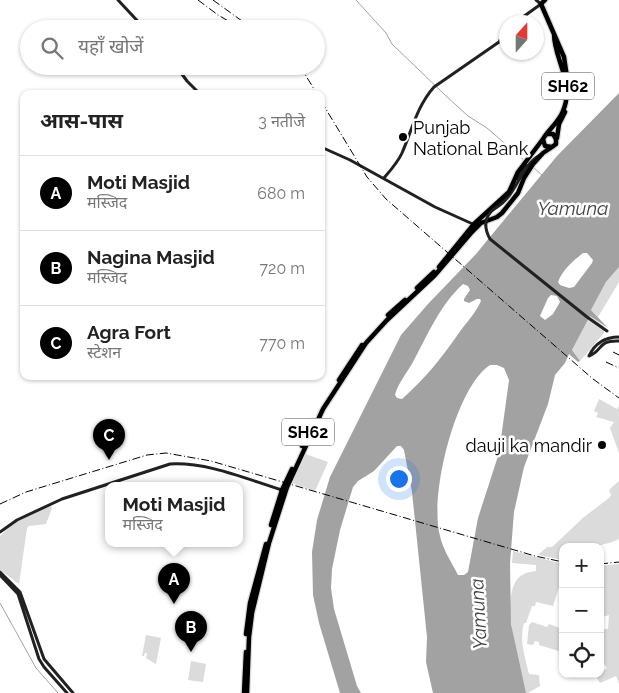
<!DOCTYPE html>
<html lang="hi">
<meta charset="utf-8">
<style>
body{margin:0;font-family:Raleway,"Noto Sans Devanagari",sans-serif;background:#f2f2f2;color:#222}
.controls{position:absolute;right:15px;bottom:15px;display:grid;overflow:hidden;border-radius:10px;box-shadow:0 1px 4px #0004}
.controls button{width:45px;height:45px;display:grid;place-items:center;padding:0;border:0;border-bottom:1px solid #e0e0e0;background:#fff;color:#222;font:25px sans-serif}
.compass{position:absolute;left:499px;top:15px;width:45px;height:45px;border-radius:50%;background:#fff;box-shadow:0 1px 4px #0004;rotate:21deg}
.you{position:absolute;left:398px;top:478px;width:18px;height:18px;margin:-12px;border:4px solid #fff;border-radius:50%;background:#1a73e8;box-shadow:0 0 0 8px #1a73e833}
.badge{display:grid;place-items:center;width:32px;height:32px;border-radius:50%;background:#000;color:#fff;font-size:16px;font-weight:700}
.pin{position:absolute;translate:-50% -41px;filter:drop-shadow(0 1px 2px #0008)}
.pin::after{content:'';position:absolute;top:26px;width:18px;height:15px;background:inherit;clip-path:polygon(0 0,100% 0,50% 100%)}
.popup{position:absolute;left:105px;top:482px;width:138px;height:65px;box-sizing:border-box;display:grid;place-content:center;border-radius:10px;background:#fff;filter:drop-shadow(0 1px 4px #0005);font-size:16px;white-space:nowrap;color:#767676}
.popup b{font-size:19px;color:#222}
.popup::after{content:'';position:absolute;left:50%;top:100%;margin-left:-10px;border:10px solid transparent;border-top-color:#fff}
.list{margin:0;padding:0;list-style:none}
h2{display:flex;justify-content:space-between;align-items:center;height:65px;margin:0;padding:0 20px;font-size:21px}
h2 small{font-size:16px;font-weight:400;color:#767676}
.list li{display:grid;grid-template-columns:32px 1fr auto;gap:15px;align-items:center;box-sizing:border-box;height:75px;padding:0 20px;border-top:1px solid #e0e0e0}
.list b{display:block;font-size:19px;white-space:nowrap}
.list p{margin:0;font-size:16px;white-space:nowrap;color:#767676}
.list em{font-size:16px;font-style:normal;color:#767676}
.icon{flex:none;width:28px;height:28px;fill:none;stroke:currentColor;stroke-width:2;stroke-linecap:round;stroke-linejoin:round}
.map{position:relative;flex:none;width:619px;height:693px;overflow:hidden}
.search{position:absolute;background:#fff;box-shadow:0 1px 4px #0004;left:20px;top:20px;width:305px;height:55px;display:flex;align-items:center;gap:12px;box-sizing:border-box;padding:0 18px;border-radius:28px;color:#767676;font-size:19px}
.panel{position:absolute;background:#fff;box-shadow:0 1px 4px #0004;left:20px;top:90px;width:305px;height:290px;border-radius:10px}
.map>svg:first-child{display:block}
.green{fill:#dbdbdb}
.water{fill:#a2a2a2;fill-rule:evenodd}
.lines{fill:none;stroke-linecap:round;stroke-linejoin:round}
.stream{stroke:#a2a2a2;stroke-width:1}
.primary-casing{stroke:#dbdbdb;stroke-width:7}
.secondary{stroke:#212121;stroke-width:3}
.primary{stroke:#000;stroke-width:4.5}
.rail{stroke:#000;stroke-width:1;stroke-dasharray:8 2.5 1 2.5;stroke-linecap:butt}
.secondary-bridge{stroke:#212121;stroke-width:3}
.poi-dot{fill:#000;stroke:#fff;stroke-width:2}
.labels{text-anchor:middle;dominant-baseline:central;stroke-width:5;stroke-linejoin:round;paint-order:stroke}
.shield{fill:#fff;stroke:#4c4c4c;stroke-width:1}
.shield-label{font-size:16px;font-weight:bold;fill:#000}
.poi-label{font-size:18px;fill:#000;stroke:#fff;text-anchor:start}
.water-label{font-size:19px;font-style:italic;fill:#434343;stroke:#fff}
</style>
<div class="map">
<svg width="619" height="693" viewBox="0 0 619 693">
<rect width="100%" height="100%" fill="#fff"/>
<path class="green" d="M619,267V282L598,317L591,310L606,282Z
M590,316L604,326V333L580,361L572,350Z
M599,399L617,409L619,406V453L610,428L614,422L596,417L598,413L594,411Z
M303,453L328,462L315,491L291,483Z
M619,481V539C601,548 582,547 563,547V560L538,555L547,547H552L584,517L609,498L611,495L609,490Z
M51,506L52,508L46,524L29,526L27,528L19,584L0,570V536L13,523Z
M513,551L563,564V588L559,587L553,606L536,602L535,606H532L526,623H524C519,639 525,658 529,674L539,675L540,686L528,693H526C520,670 495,586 524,574C527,572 532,572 536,571V565L512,563Z
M619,564V684L616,676L600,683L596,677L607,668L600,658V629H608L609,615L603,617L600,616V566Z
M532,622L547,627L549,624L563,629L562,652L539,645V642L535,641L533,645L527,644L529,625Z
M146,635L161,638L156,664L146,658L147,653H145L144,656H142Z
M191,661L206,664L203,682L188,680Z"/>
<path class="water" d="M619,93V267L606,282L591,310L608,328L590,316L572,350L580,361L578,362L569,354L565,363L555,375L548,404L524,467L514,512L510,563L511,624L526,693H433L426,662L427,637L412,492L404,450L401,446H397L374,471L358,481L353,487L340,530L332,569L331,588L334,609L357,686L361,693H340L319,623L313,595L312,552L317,520L330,477L401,335L428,304L476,254L557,156ZM583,253H587L593,260L592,263L574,287L569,288L560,285L558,282C563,269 573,261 583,253ZM463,284L468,286L470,290L464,299V301L469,303L477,299H480L481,301C476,312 468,321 461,330C444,355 425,379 402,399L397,398L395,395C398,383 407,373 413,362C428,334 440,305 463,284ZM551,295L557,296L560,302L553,314L545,320L540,316L548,298ZM490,365H497L504,368L509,380L499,453L478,518L468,572L464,575H458C452,563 443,550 440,536C429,497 455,388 490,365Z"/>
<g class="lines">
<path class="stream" d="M356,0L386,33L392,44L445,95L468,116L487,128L525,161
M534,168L542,175
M0,603L36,668L58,693"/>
<defs>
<path id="primary" d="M545,0L541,4L564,57L567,77
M548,134H553L556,139V144L552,147L545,146L543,139C548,130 559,122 563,111C575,83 554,59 554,34
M557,138L559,124L565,112
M439,267L474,224L509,192L518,172L543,139
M417,288L434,272
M388,315L405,300
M339,380L362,345
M302,446L313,421
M271,525L282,490L292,469
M246,634L250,603L266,544
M244,693L246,652
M247,693L249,637L252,613L269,543L287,487L323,409L366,343L387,320L435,275L471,233L481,223L497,217L502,213L518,193L524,178L533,164L543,153L552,147"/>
</defs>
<use href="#primary" class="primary-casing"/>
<path class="secondary" d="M118,0L145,29
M516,22L541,4L536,0
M176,66L187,81L200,94
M321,147L350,160L435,207L475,225
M384,178C390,171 398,162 402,153C412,130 417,106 434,87L499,42L506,29
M518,179L526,165
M497,207C517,195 520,166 540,155
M619,337C605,337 595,343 589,356C603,351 597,340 619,341
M0,532L17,520L62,499L170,464C208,462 246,479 282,490
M0,572L20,592L44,659L73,693
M0,575L18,594L39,659L44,667L67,693"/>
<use href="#primary" class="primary"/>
<path class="rail" d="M198,0L218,15L242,29
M213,0L253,29
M300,66L317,94
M321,101L367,177L386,199L593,379L619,398
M613,352L619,355
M606,362L619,368
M0,504L26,492L147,455L166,453L211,461L535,556L563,562
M600,564L619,562"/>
<path class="secondary-bridge" d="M497,207C484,215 483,226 490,239L587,317L607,331"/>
</g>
<g class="poi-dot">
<circle cx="403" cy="137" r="5"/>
<circle cx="602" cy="445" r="5"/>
</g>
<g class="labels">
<g class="shield">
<rect x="542" y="72.5" width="52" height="27" rx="4"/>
<rect x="282" y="418.5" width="52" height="27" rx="4"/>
</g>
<g class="shield-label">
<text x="568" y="86">SH62</text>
<text x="308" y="432">SH62</text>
</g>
<g class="poi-label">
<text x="413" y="127">Punjab<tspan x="413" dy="21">National Bank</tspan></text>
<text x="592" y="445" text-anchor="end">dauji ka mandir</text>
</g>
<g class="water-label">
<text x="573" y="208">Yamuna</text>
<text transform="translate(478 614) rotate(-93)">Yamuna</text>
</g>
</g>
</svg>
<div class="controls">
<button>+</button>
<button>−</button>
<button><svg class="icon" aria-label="locate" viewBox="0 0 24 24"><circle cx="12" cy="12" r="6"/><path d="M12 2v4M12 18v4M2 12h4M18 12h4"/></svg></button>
</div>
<svg class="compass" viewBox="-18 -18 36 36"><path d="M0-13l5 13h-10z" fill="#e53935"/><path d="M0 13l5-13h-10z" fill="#767676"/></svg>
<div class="you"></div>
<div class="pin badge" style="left:174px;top:604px">A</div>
<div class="popup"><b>Moti Masjid</b>मस्जिद</div>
<div class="pin badge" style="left:191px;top:652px">B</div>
<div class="pin badge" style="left:109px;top:460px">C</div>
<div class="search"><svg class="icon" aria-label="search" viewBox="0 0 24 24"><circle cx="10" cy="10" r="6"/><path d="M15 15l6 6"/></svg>यहाँ खोजें</div>
<section class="panel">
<h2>आस-पास<small>3 नतीजे</small></h2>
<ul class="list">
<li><span class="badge">A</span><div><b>Moti Masjid</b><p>मस्जिद</p></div><em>680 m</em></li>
<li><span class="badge">B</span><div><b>Nagina Masjid</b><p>मस्जिद</p></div><em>720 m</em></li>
<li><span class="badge">C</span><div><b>Agra Fort</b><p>स्टेशन</p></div><em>770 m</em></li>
</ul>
</section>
</div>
